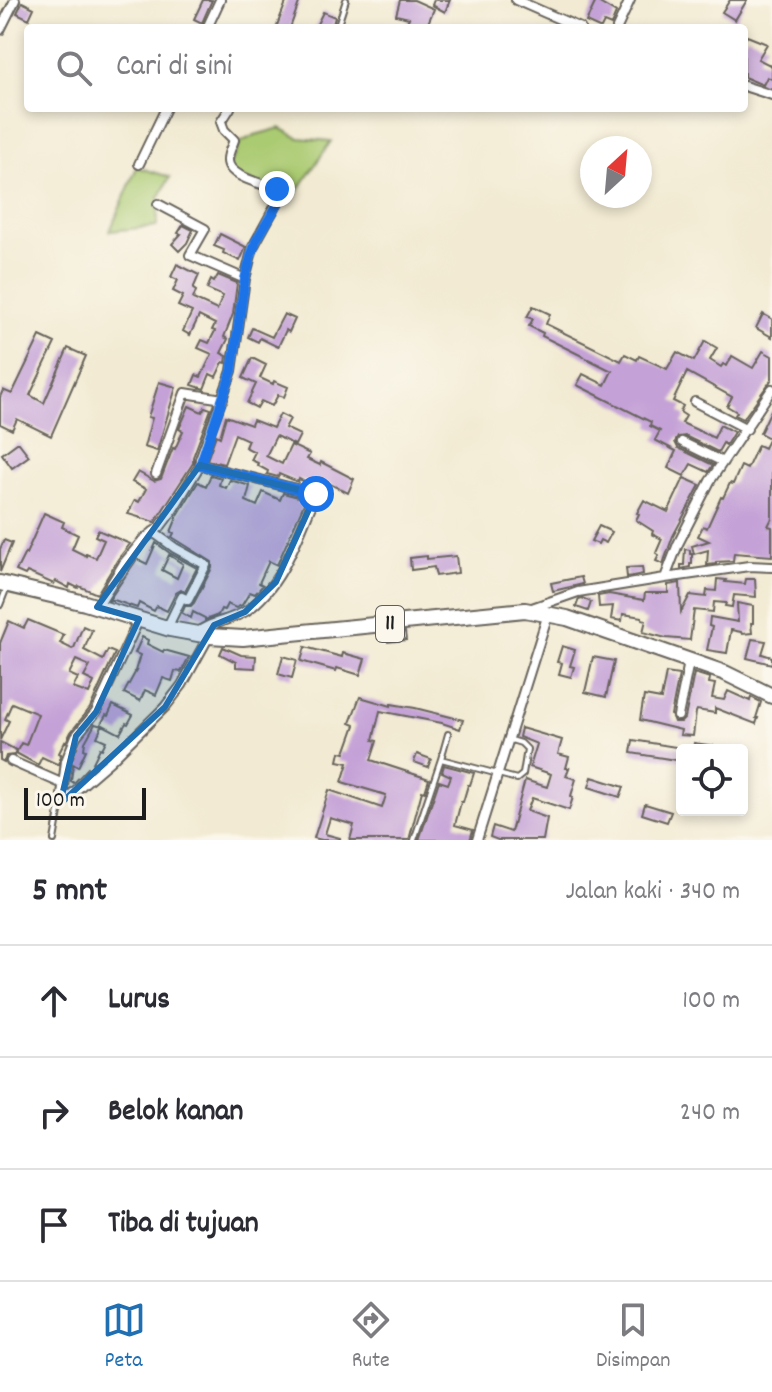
<!DOCTYPE html>
<html lang="id">
<meta charset="utf-8">
<style>
body{margin:0;font-family:Dekko,sans-serif;background:#f7f7f7;color:#2b2b33}
.controls{position:absolute;right:24px;bottom:24px;display:grid;overflow:hidden;border-radius:8px;box-shadow:0 4px 12px #0003}
.controls button{width:72px;height:72px;display:grid;place-items:center;padding:0;border:0;border-bottom:2px solid #e1e1e2;background:#fff;color:#2b2b33;font:40px sans-serif}
.compass{position:absolute;left:580px;top:136px;width:72px;height:72px;border-radius:50%;background:#fff;box-shadow:0 4px 12px #0003;rotate:26deg}
.scale{position:absolute;left:24px;bottom:20px;width:122px;box-sizing:border-box;padding-left:8px;border:4px solid #1c1c1c;border-top:0;font-size:22px;line-height:28px;white-space:nowrap;color:#1c1c1c;-webkit-text-stroke:6px #fbf7ec;paint-order:stroke}
.stop{position:absolute;width:24px;height:24px;margin:-18px;border:6px solid #1a73e8;border-radius:50%;background:#fff}
.stop.end{background:#1a73e8;border-color:#fff;box-shadow:0 2px 8px #0008}
.list{margin:0;padding:0;list-style:none}
h2{display:flex;justify-content:space-between;align-items:center;height:104px;margin:0;padding:0 32px;font-size:34px}
h2 small{font-size:26px;font-weight:400;color:#7c7c81}
.list li{display:grid;grid-template-columns:52px 1fr auto;gap:24px;align-items:center;box-sizing:border-box;height:112px;padding:0 32px;border-top:2px solid #e1e1e2}
.list b{display:block;font-size:30px;white-space:nowrap}
.list em{font-size:26px;font-style:normal;color:#7c7c81}
.icon{flex:none;width:44px;height:44px;fill:none;stroke:currentColor;stroke-width:2;stroke-linecap:round;stroke-linejoin:round}
.map{position:relative;flex:none;width:772px;height:840px;overflow:hidden}
.search{position:absolute;background:#fff;box-shadow:0 4px 12px #0003;left:24px;right:24px;top:24px;height:88px;display:flex;align-items:center;gap:20px;box-sizing:border-box;padding:0 28px;border-radius:8px;color:#7c7c81;font-size:30px}
.sheet{height:440px;background:#fff}
nav{display:flex;justify-content:space-around;align-items:center;box-sizing:border-box;height:112px;border-top:2px solid #e1e1e2;background:#fff;font-size:22px;color:#7c7c81}
nav a{display:grid;justify-items:center;gap:4px}
nav .on{color:#1f6fb2}
.map>svg:first-child{display:block}
.green{fill:#abcb72;stroke:#647447;stroke-width:2}
.building{fill:#c4a1d7;fill-rule:evenodd}
.lines{fill:none;stroke-linecap:round;stroke-linejoin:round}
.service-casing{stroke:#67645c;stroke-width:8}
.minor-casing{stroke:#67645c;stroke-width:12}
.trunk-casing{stroke:#67645c;stroke-width:18}
.service{stroke:#fff;stroke-width:4}
.minor{stroke:#fff;stroke-width:8}
.trunk{stroke:#fff;stroke-width:14}
.route{stroke:#1a73e8;stroke-width:10}
.marked{fill:#1f6fb2;fill-opacity:0.2;stroke:#1f6fb2;stroke-width:6;stroke-linejoin:round}
.labels{text-anchor:middle;dominant-baseline:central;stroke-width:6;stroke-linejoin:round;paint-order:stroke}
.shield{fill:#fbf7ec;stroke:#5f5e5a;stroke-width:2}
.shield-label{font-size:22px;font-weight:bold;fill:#1c1c1c}
</style>
<div class="map">
<svg width="772" height="840" viewBox="0 0 772 840">
<rect width="100%" height="100%" fill="#fbf7ec"/>
<filter id="ink" filterUnits="userSpaceOnUse"><feTurbulence type="fractalNoise" baseFrequency=".0125" numOctaves="2"/><feDisplacementMap in="SourceGraphic" scale="16" xChannelSelector="R" yChannelSelector="G"/><feConvolveMatrix kernelMatrix="1 2 1 2 8 2 1 2 1" color-interpolation-filters="sRGB"/></filter>
<filter id="wash" filterUnits="userSpaceOnUse"><feTurbulence type="fractalNoise" baseFrequency=".006" numOctaves="4" result="noise"/><feDisplacementMap in="SourceGraphic" scale="32" xChannelSelector="R" yChannelSelector="G"/><feGaussianBlur stdDeviation="1.8" result="paint"/><feColorMatrix in="noise" values="0 0 0 0 0 0 0 0 0 0 0 0 0 0 0 0 0 1.4 0 .05"/><feComposite in="paint" operator="in"/></filter>
<g filter="url(#wash)">
<rect width="100%" height="100%" fill="#f2ead2"/>
<path class="green" d="M280,128L299,138L331,141L293,198L226,172L241,142L255,135Z
M137,167L170,177L159,198L157,226L110,231Z"/>
<g id="blocks">
<path class="building" d="M203,0H212L202,23L194,19Z
M287,0H300L290,28H276Z
M400,0H414L434,9L426,28H404L409,18L396,15Z
M434,0H450L445,12L432,5Z
M730,0H747L735,20L722,12Z
M596,1L616,13L611,25L604,22L601,28H599L586,22Z
M22,2L34,8L29,19L17,13Z
M323,12L335,17L332,28H315Z
M747,36L767,44L758,59L772,66V79L767,77L763,85L744,77V41Z
M183,225L193,230L187,243L179,251L172,244L181,234L178,233Z
M220,234L246,247L240,261L223,253L224,250L214,246Z
M177,264L199,275L193,289L196,291L193,299L217,310L223,296L207,289L211,280L214,282L218,275L237,283L233,314L224,337L228,339L221,353L227,356L226,363L223,362L216,377L210,374L204,389L192,385L196,375L201,377L212,354L198,348L202,340L209,343L215,331L212,330L215,324L199,316L190,335L183,331L192,312L178,306L183,296L173,291L178,280L171,277Z
M533,306L550,314L546,324L621,361L625,354L637,360L639,356L667,369L677,352L694,361L705,341L717,348L710,360L721,367L723,364L727,366L732,356L753,368L763,351L772,356V379L743,419L735,415L737,412L727,406L732,397L687,372L673,401L683,406L680,412L686,416L682,423L714,438L720,425L734,432L726,445L723,443L718,452L685,436L678,437L675,442L678,448L713,465L708,472L691,464L684,476L668,468L676,451L655,440L660,431L650,426L651,422L577,385L583,374L605,385L612,371L542,336L543,333L529,326L533,319L527,317Z
M284,314L295,319L289,332L286,330L278,347L260,338L258,342L248,337L252,328L272,337Z
M763,314L772,319V337L756,328Z
M40,336L55,343L30,395L44,403L68,348L86,356L51,436L17,419L12,430L0,424V397L3,390L12,394Z
M252,358L266,365L260,378L273,384L274,381L288,387L284,397L278,395L272,406L261,401L257,408L247,403L256,384L243,378Z
M159,382L176,387L157,451L144,447L152,418L148,417Z
M189,406L202,412L205,407L211,409L193,457V463L155,522L128,514L135,500L139,502L146,489L132,482L138,472L154,481L161,479L173,448L175,449L183,431L179,429Z
M772,408V518L768,526L772,527V556L734,553L733,561L716,562V564L707,565L708,550L694,554L692,546L709,541L698,536L703,526L707,528L721,497L723,498L730,483L733,484L741,466L747,469L758,445L764,448L769,438L760,433Z
M280,414L290,419L285,428L300,435L295,445L276,436L266,456L282,464L291,445L310,454L307,459L320,465L321,462L354,479L348,493L326,482L324,487L311,481L309,484L299,479L298,482L279,474L278,477L267,474L268,471L257,465L258,463L251,460L255,452L245,447L248,440L235,434L224,464L207,460L216,435L220,437L226,416L251,425L253,420L273,428Z
M17,443H19L29,456L12,468L2,454Z
M211,475L221,478L219,485L226,488L230,480L250,486L246,501L257,506L263,492L280,500L283,493L306,499L277,565L269,561L259,583L263,585L255,594L250,592L242,605L236,608L227,604L224,610L221,609L218,615L205,620V618L193,612L191,618L182,613L185,606H191L194,603L212,568V562L172,537L174,533L171,532L178,515L198,482L206,486Z
M684,478L700,485L673,536L663,564L656,561L659,555L656,553L662,539L652,534L653,531L636,520L639,514L637,513L644,500L668,512Z
M44,513L64,522L62,527L78,535L72,549L86,556V554L96,558L104,540L95,536L98,530L130,544L118,559L97,594L79,586L78,588L70,584L69,588L56,581L54,584L27,572L25,575L16,571L25,553L26,554Z
M599,526L612,532L606,543L600,540L598,544L591,541Z
M4,540L12,543L0,572V549Z
M156,543L171,554L197,568L185,591L181,590L176,593L167,611L157,606L154,611L139,603L137,608L114,600H109L137,559L147,564ZM169,555L183,564L177,578L162,570Z
M685,549L690,550V554H692V564H690V567L681,569V565H684Z
M427,556V559L456,556L458,573L436,576L434,567L411,570L410,558Z
M642,567L643,574L627,577L626,568Z
M581,577L583,584L553,591L551,583Z
M717,579L726,580L725,582L745,584L746,579H755L756,597L734,595L732,607L725,606L726,603L714,602L713,612L694,610L690,640L666,638L643,632L646,620L642,619V617L623,614L622,621L611,619L613,606L599,607L598,596L609,594L644,600L645,593H668V585L680,583L681,612L690,595L706,597L707,590L716,591Z
M582,598L591,602L588,611L576,607L579,599Z
M737,603L753,606V623H751L752,633L742,634L741,632L731,630L727,653L707,650L712,627L709,626L710,617L738,622Z
M28,620L64,635L60,643L72,649L74,648L83,626L92,630L84,650L103,660L108,650L115,653L90,708L71,732L66,742L65,741L59,753L61,754L59,765L42,757L38,765L16,753L21,743L26,745L38,714L12,703L5,719L9,721L0,740V643L9,621L24,628ZM76,660L90,666L84,677L94,682L89,694L73,688L78,678L69,674Z
M405,632L406,640L388,642L387,634Z
M142,637L148,640L147,644L163,652L164,650L189,657L181,672L175,671L172,681L163,678L156,695L145,690L140,701L124,693L136,671H135L140,655L135,653Z
M752,639L766,641L762,654L772,657V664L747,658Z
M562,646L575,650L570,666L574,667L571,677L559,674L562,663L557,662Z
M223,647L241,655L256,656L255,668L236,667V662L220,654Z
M305,647L342,657L343,653L365,659L360,675L337,668L336,671L301,661Z
M283,656L297,660L292,678L278,674Z
M593,657L614,661L606,697L585,692Z
M666,673L679,675L671,715L674,722H681L685,718L694,673L710,678L709,683L715,684L712,698L724,700L728,691L750,701L751,697L761,702L756,718H758L756,724L715,708V713L697,710L696,712L693,736L680,735L681,730L640,720L644,696L661,699Z
M360,697L391,706V704L415,708L463,720L460,729L442,723L380,711L373,740L377,741L371,760L429,779L425,792L422,791L409,840H350L354,825L330,818L325,834L340,838V840H322L314,838L329,790L382,808L386,795L342,782L348,763L338,761L340,752L345,753L355,725L350,723Z
M113,705L133,715L128,724L126,723L120,734L101,724L106,715L108,716Z
M95,724L102,726L97,737L106,741L102,749L100,748L90,769L88,768L74,783L71,781L73,764L78,767L86,750L84,749L85,742Z
M521,728L562,740L558,754L569,757L566,768H569L566,776L576,779L571,796L573,797L569,810L532,798L527,811L547,818L543,840H498L490,837L493,826L511,832L525,780L547,787L551,774L530,767L537,744L519,737Z
M633,740L682,748V761L631,753Z
M0,742L16,750L14,755L6,756L4,762L0,760Z
M694,743L716,746V750H693Z
M417,754L431,759L428,767L414,762Z
M444,765L474,773L470,785H468L463,802H461L455,825L473,830L470,840H419L439,781L448,784L451,776L442,772Z
M592,777L624,787L620,797L589,787Z
M645,804L671,812L667,822L642,814Z"/>
</g>
</g>
<g filter="url(#ink)">
<use href="#blocks" fill-opacity="0" stroke="#67645c" stroke-width="2"/>
<g class="lines">
<defs>
<path id="service" d="M337,28L346,0
M0,605L7,587
M441,759L448,734
M54,840L60,806
M414,840L441,759L517,779L523,774L527,749L521,743L511,740"/>
<path id="minor" d="M516,0L580,28
M207,28L220,0
M617,28L630,0
M0,30L15,0
M744,86L772,95
M139,164L166,108
M158,204L205,229L190,255L245,279
M695,402L747,429
M682,442L723,462
M156,474L185,393L223,399
M153,532L175,548L206,565L188,600L182,597L167,628
M665,578L749,566L772,567
M97,607L124,563L143,540L160,527L172,511L200,465V459L232,371L245,279L253,247L281,196V192L277,189C264,184 226,177 228,159C228,153 232,146 234,140L224,130L221,122L230,108
M529,609L578,592L665,578L678,544L710,481L772,389
M195,634C209,622 230,621 246,611C283,586 299,533 316,494L200,465
M678,716L689,662
M11,761L63,784
M60,804L110,761L165,707L182,685L209,636
M61,804L66,761L76,736L96,712L139,619
M477,840L548,614"/>
<path id="trunk" d="M0,583L85,603L170,629L209,636L243,638L525,610L567,618L725,673L772,696"/>
</defs>
<use href="#service" class="service-casing"/>
<use href="#minor" class="minor-casing"/>
<use href="#trunk" class="trunk-casing"/>
<use href="#service" class="service"/>
<use href="#minor" class="minor"/>
<use href="#trunk" class="trunk"/>
</g>
</g>
<g class="lines" filter="url(#ink)">
<path class="route" d="M277,189L281,192L279,202L256,241L251,256L245,279L232,371L200,465L316,494"/>
</g>
<path class="marked" d="M200,465L316,494L276,582L245,612L214,625L165,707L60,804L76,736L96,712L139,619L97,607Z"/>
<g class="labels">
<rect class="shield" x="376" y="606" width="28" height="36" rx="6"/>
<g class="shield-label">
<text x="390" y="624">11</text>
</g>
</g>
</svg>
<div class="controls">
<button><svg class="icon" aria-label="locate" viewBox="0 0 24 24"><circle cx="12" cy="12" r="6"/><path d="M12 2v4M12 18v4M2 12h4M18 12h4"/></svg></button>
</div>
<svg class="compass" viewBox="-18 -18 36 36"><path d="M0-13l5 13h-10z" fill="#e53935"/><path d="M0 13l5-13h-10z" fill="#7c7c81"/></svg>
<div class="scale">100 m</div>
<div class="stop" style="left:316px;top:494px"></div>
<div class="stop end" style="left:277px;top:189px"></div>
<div class="search"><svg class="icon" aria-label="search" viewBox="0 0 24 24"><circle cx="10" cy="10" r="6"/><path d="M15 15l6 6"/></svg>Cari di sini</div>
</div>
<section class="sheet">
<h2>5 mnt<small>Jalan kaki · 340 m</small></h2>
<ul class="list">
<li><svg class="icon" aria-label="ahead" viewBox="0 0 24 24"><path d="M12 20V5M6 11l6-6 6 6"/></svg><div><b>Lurus</b></div><em>100 m</em></li>
<li><svg class="icon" aria-label="right" viewBox="0 0 24 24"><path d="M7 20v-9h11M14 6l5 5-5 5"/></svg><div><b>Belok kanan</b></div><em>240 m</em></li>
<li><svg class="icon" aria-label="arrive" viewBox="0 0 24 24"><path d="M6 21V4h12l-3 4 3 4H6"/></svg><div><b>Tiba di tujuan</b></div></li>
</ul>
</section>
<nav>
<a class="on"><svg class="icon" aria-label="map" viewBox="0 0 24 24"><path d="M3 6l6-2 6 2 6-2v14l-6 2-6-2-6 2zM9 4v14M15 6v14"/></svg>Peta</a>
<a><svg class="icon" aria-label="directions" viewBox="0 0 24 24"><path d="M12 3l9 9-9 9-9-9zM9 14v-3h6M13 9l2 2-2 2"/></svg>Rute</a>
<a><svg class="icon" aria-label="saved" viewBox="0 0 24 24"><path d="M7 4h10v16l-5-4-5 4z"/></svg>Disimpan</a>
</nav>
